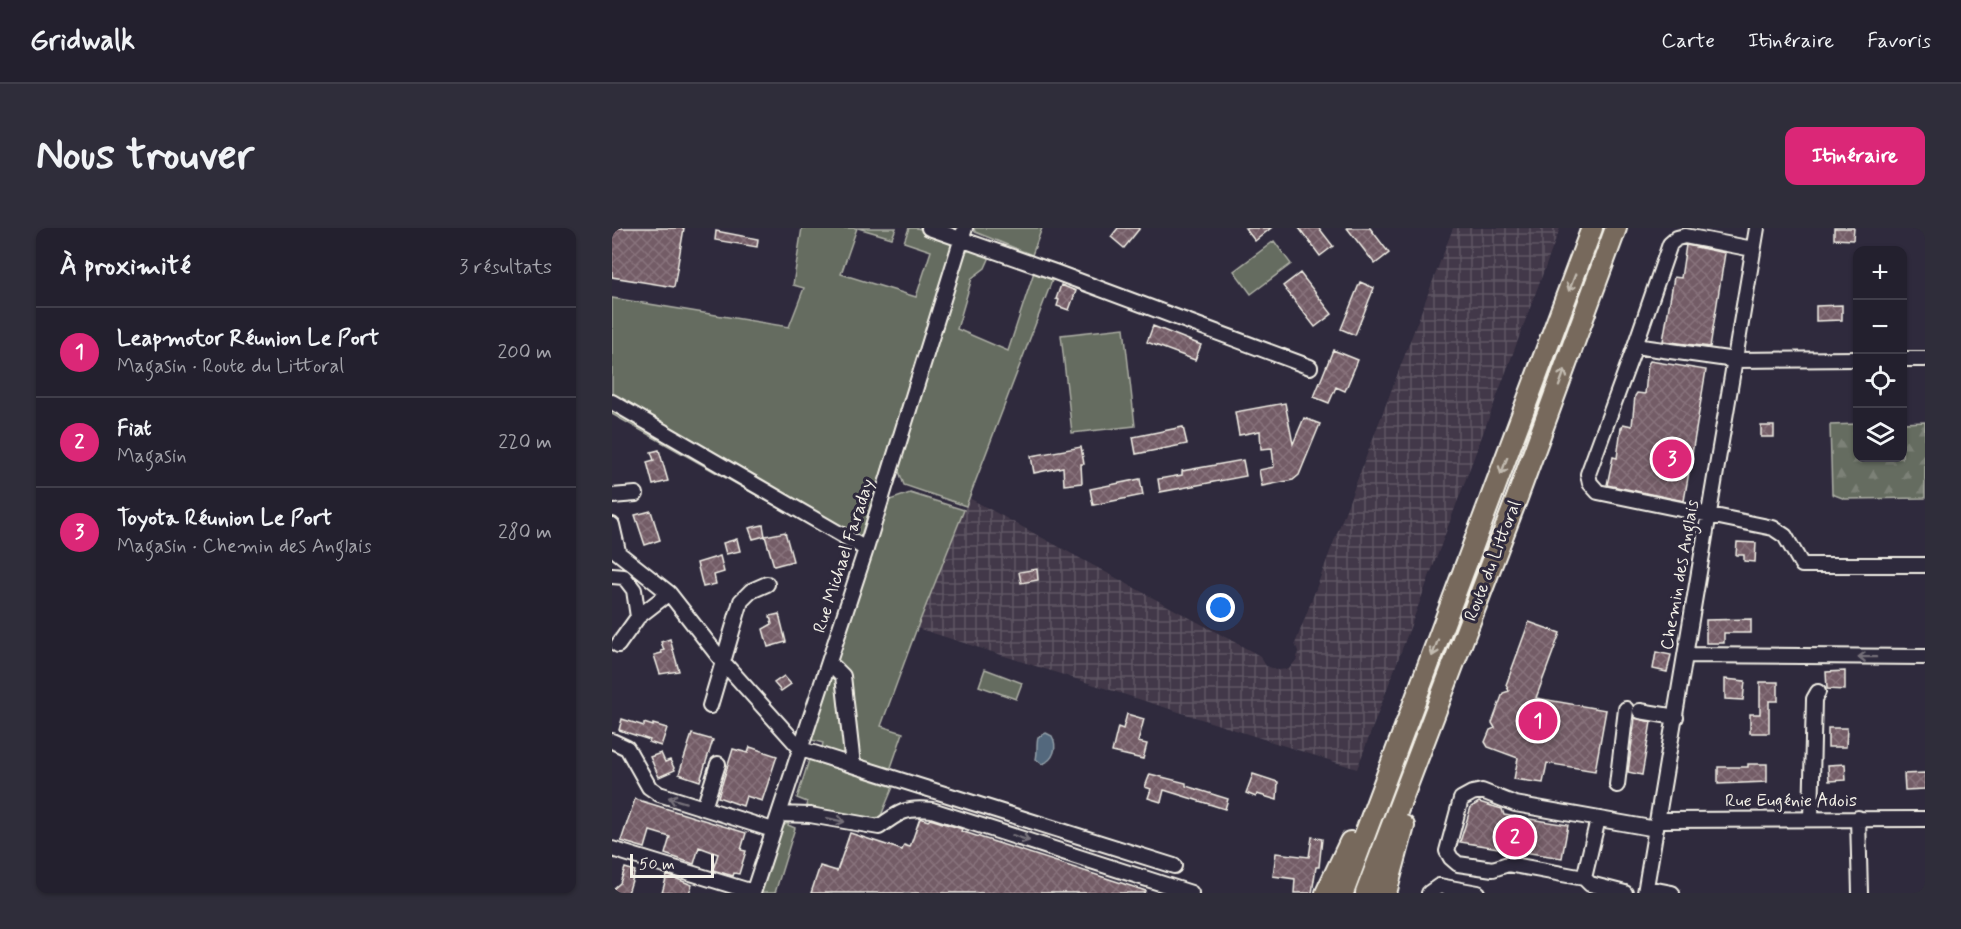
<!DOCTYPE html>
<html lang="fr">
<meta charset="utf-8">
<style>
body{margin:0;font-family:Mynerve,sans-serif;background:#2f2d3a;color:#f1f3f6}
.controls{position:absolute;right:18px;top:18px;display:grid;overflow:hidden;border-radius:12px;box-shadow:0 2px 4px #0004}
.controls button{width:54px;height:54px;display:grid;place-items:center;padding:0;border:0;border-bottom:2px solid #403e4a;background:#23202e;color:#f1f3f6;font:30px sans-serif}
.scale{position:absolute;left:18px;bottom:15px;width:84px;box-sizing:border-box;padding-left:6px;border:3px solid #f4f1e8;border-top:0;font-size:16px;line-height:21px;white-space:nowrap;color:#f4f1e8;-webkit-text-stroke:4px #2f2a3d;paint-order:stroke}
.you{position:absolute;left:609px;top:380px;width:21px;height:21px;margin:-15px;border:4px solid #fff;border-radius:50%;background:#1a73e8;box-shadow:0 0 0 9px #1a73e833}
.badge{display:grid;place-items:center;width:39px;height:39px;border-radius:50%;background:#db2777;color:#fff;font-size:20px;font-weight:700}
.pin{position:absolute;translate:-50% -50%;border:3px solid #fff;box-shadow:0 2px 6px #0006}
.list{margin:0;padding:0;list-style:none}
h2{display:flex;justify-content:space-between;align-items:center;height:78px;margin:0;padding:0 24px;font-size:26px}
h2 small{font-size:20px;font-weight:400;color:#a3a3aa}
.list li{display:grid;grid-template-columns:39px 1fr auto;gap:18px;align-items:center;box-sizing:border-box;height:90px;padding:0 24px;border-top:2px solid #403e4a}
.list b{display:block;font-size:22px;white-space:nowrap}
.list p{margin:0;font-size:20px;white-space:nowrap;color:#a3a3aa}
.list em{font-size:20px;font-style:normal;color:#a3a3aa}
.icon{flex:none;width:33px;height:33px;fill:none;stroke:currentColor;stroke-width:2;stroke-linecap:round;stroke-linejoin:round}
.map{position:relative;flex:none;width:1313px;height:665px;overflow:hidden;border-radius:12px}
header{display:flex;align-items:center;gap:36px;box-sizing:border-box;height:84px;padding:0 30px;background:#23202e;border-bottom:2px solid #403e4a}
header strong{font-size:28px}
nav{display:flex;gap:33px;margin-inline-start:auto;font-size:21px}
.intro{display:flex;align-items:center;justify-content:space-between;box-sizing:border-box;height:144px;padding:0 36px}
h1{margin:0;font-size:42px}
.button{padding:15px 27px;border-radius:12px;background:#db2777;color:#fff;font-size:21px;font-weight:700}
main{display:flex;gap:36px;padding:0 36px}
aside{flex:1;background:#23202e;border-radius:12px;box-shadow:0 2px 4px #0004}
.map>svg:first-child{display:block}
.industrial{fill:url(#industrial-grid)}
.green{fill:#656c60;stroke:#acaea4;stroke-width:1.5}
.forest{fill:url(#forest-firs);stroke:#acaea4;stroke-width:1.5}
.water{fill:#52687d;stroke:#939fa8;stroke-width:1.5}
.building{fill:url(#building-cross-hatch);stroke:#f4f1e8;stroke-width:1.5}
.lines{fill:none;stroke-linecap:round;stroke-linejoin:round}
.minor-casing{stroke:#f4f1e8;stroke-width:18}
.highway-casing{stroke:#f4f1e8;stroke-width:24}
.minor{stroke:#2f2a3d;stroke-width:14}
.highway{stroke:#77695c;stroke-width:20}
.oneway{stroke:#c2bbb0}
.oneway2{stroke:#747079}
.labels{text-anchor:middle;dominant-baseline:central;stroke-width:6;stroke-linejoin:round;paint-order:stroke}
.street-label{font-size:18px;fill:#f4f1e8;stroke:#2f2a3d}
</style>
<header>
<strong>Gridwalk</strong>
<nav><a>Carte</a><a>Itinéraire</a><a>Favoris</a></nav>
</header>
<div class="intro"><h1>Nous trouver</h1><a class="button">Itinéraire</a></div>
<main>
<aside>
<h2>À proximité<small>3 résultats</small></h2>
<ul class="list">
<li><span class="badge">1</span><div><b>Leapmotor Réunion Le Port</b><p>Magasin · Route du Littoral</p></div><em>200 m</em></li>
<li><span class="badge">2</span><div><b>Fiat</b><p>Magasin</p></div><em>220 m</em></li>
<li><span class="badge">3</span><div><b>Toyota Réunion Le Port</b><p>Magasin · Chemin des Anglais</p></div><em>280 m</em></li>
</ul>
</aside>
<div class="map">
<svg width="1313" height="665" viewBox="0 0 1313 665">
<defs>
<pattern id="industrial-grid" width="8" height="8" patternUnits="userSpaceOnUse" patternTransform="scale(1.5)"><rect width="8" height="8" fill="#433949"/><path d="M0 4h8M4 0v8" fill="none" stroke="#5f5663"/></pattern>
<pattern id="forest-firs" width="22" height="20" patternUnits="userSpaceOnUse" patternTransform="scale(1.5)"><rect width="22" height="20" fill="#656c60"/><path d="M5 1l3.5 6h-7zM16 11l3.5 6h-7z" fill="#7c8177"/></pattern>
<pattern id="building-cross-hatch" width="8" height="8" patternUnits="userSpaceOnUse" patternTransform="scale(1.5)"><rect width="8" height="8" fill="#735b66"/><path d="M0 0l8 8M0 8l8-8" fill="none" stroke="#88737c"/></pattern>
</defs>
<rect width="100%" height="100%" fill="#2f2a3d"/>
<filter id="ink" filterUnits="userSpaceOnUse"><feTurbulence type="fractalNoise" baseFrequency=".0167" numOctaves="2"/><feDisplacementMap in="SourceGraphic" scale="12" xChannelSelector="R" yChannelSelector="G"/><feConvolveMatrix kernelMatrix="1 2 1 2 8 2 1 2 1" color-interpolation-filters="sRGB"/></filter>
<g filter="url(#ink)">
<path class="industrial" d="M841,0H948L745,541L305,400L357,270L648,428L654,438L666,442L677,441L685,431L686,423L683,416Z"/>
<path class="green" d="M190,0H245L229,46L304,69L319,23L292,14L297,0H305L338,10L342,19L244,323L0,186V70L177,99L192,60L181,57Z
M246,0H284L280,10Z
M362,0H430L420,27L363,4Z
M662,13L679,36L639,66L622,43Z
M360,20L374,24L377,31L373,40L360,50L345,101L396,123L422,44L441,50L354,278L292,257L284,235L349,29Z
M512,100L523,198L460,205L449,107Z
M298,265L352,282L305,400L269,498L291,505L277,545L251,536L244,523L236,448L223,431L272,274Z
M373,441L410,455L404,471L367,458Z
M222,448L229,456L235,525L232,531L209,524L211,515L200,512L198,501L215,450Z
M197,532L281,559L268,590L259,593L194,578L195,574L185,570Z
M177,594L176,597L183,600L163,665H147L167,601Z"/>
<path class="forest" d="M1313,194V270L1233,271L1220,266L1218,197L1245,196L1246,230H1290L1291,195Z"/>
<path class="water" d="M434,505L440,508C446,519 442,532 430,536L424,531C426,523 424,516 426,509Z"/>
<path class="building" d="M0,0H72L62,59L0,49Z
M506,0H528L512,20L499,9Z
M633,0H659L643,13Z
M687,0H707L721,18L708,28Z
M735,0H758L777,25L763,36Z
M1222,0H1242L1241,12L1222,11Z
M104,3L146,11L145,19L103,12Z
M1074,17L1113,25L1098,119L1051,113L1062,49L1069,50Z
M688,45L720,86L703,99L671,58Z
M748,54L762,60L743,107L729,101Z
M449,57L464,63L457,82L445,78L447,72L444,71Z
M1230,77V92L1204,93V78Z
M541,98L589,117L583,132L535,114Z
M721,122L746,132L733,163L724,159L717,175L702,169Z
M1038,133L1094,142L1072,273L995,257L1001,229L1005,230L1009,200H1010L1011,196L1020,198L1023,168L1025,165L1033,166L1036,136Z
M673,175L681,216L692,190L708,196L687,247L681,252L650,258L647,242L662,239L660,220L649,221L648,203L627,207L623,184Z
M1149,198H1162V209H1149Z
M571,199L575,216L524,226L521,209Z
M469,219L472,236H469L470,255L452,257L451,239L422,245L419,228Z
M47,222L56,253L41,257L35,234L42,232L39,224Z
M631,232L634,248L548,264L546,251L570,247V243Z
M528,251L531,267L481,277L478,261Z
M39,283L48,312L33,317L23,287Z
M151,297L153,308L141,311L137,300Z
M173,304L181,333L162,338L153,308Z
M125,311L128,323L114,326L111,315Z
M1125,314L1144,315L1143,334L1132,333V327H1124Z
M108,328L112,344L102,347L104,356L91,359L85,335Z
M425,341L426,352L409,355L407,344Z
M167,386L174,414L156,419L151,401L160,396L158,388Z
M1139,391V405H1112V415H1094V392Z
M917,394L948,405L924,470L994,482L983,543L935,535L931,555L902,551L906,530L876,519L873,514L878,502L883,500L880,495L891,465L897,463L894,457Z
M58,411L67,443L48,446L42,427L50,425L49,423L52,422L49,414Z
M1044,424L1059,427L1055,444L1041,441Z
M1233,443V462L1215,461L1214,444Z
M172,448L179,456L169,463L162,455Z
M1113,451L1133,453L1131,472L1113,471Z
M1148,454H1166V473H1157V505H1138V486H1148Z
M515,486L532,491L526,514L535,516L531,531L500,524L506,499L511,501Z
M1023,490L1039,494L1030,547L1016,544Z
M10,491L32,498V495L41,498V496L55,500L49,518L37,514L38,512L7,502Z
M1216,500H1235L1234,519H1216Z
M80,506L101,512L88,553L67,546Z
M138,519L165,528L150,573L134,568L131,578L106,569L121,521L136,525Z
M49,525L53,534L58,532L63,542L47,549L38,529Z
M1136,536H1155V554L1106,556V539H1136Z
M1233,536L1234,552L1217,553L1216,537Z
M1313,545V561L1293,562L1292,546Z
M538,546L574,555V558L616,571L613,581L552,562L549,574L536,570L539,561L533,559Z
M641,546L666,554L665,572L645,566L644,569L634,565Z
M23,571L134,605L129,622L134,623L127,646L122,645L121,648L101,642L106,626L87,619L82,636L53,626L58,609L38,603L33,620L9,613Z
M867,574L890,581L892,587L956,597L950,630L848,614L859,579Z
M308,590L316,593L318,591L350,601L349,603L534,663L533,665H199L208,638L225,643L238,605L290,622L292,617L298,619Z
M700,609L710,611L707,639H704L700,665H682L683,651L661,648L664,625L697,629Z
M13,640L23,643L16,665H0V662L8,655Z
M55,647L80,657L77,665H50Z"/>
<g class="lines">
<defs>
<path id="minor" d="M317,0L443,44L698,139
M1141,21L1073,8L1065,10L1058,16L1023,118L976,246L978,255L986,264L1161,300L1173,308L1190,337H1313
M1023,118L1123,132L1246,131
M1290,131H1313
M0,174L254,321
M0,268L24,266
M0,297L6,323
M0,320L57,365L111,434L189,521L562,638
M0,348L12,349L22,362L26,389
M6,417L26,389L57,365
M1073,427L1313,429
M216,437L223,440L231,448L241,537
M98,478L129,373L139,363L155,356
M1028,483L1064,489
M0,513L15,520L37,559L47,566L161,602
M1005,557L1014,481
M92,580L106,536
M167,586L198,587L267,599C287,584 294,579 320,582L579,665
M1246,590L1248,665
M1199,591L1202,471L1206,464
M1046,592L1313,591
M0,621L141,664
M972,650L986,591
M1034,660L1060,665
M141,665L254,321L353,0
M817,665L827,658L866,665
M1013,665L978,656L972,650L896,636L881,641L846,636L839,630L835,623L849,571L860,565L870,563L903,576L1044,601
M1033,665L1145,0"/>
<path id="highway" d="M714,665L738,614
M731,665L980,0
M754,665L905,270L1004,0
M774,665L792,598"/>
</defs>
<use href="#minor" class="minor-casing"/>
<use href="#highway" class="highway-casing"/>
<use href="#minor" class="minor"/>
<use href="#highway" class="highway"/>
</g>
<defs><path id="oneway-shaft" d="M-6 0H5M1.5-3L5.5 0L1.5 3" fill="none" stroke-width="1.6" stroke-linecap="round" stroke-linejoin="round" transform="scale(1.5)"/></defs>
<g class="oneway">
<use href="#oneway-shaft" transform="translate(960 55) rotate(111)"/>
<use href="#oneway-shaft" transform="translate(950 150) rotate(-70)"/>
<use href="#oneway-shaft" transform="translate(892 238) rotate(111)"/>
<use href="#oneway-shaft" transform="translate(823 420) rotate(110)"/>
</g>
<g class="oneway2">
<use href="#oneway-shaft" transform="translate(1255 429) rotate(-179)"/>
<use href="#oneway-shaft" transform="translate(65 572) rotate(-163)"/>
<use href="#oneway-shaft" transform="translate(224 592) rotate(12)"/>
<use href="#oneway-shaft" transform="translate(409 610) rotate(18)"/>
</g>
</g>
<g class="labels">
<g class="street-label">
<text transform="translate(232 328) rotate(-72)">Rue Michael Faraday</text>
<text transform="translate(881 333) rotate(-69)">Route du Littoral</text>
<text transform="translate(1068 347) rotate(-80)">Chemin des Anglais</text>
<text x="1179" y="573">Rue Eugénie Adois</text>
</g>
</g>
</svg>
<div class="controls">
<button>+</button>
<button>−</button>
<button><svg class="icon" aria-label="locate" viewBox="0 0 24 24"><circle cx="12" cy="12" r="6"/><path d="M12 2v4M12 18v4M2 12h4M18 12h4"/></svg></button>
<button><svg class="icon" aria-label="layers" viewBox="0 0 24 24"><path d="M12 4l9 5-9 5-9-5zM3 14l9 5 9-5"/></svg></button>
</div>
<div class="scale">50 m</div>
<div class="you"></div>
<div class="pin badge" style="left:926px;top:493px">1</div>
<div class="pin badge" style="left:903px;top:609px">2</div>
<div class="pin badge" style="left:1060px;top:231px">3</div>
</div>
</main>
